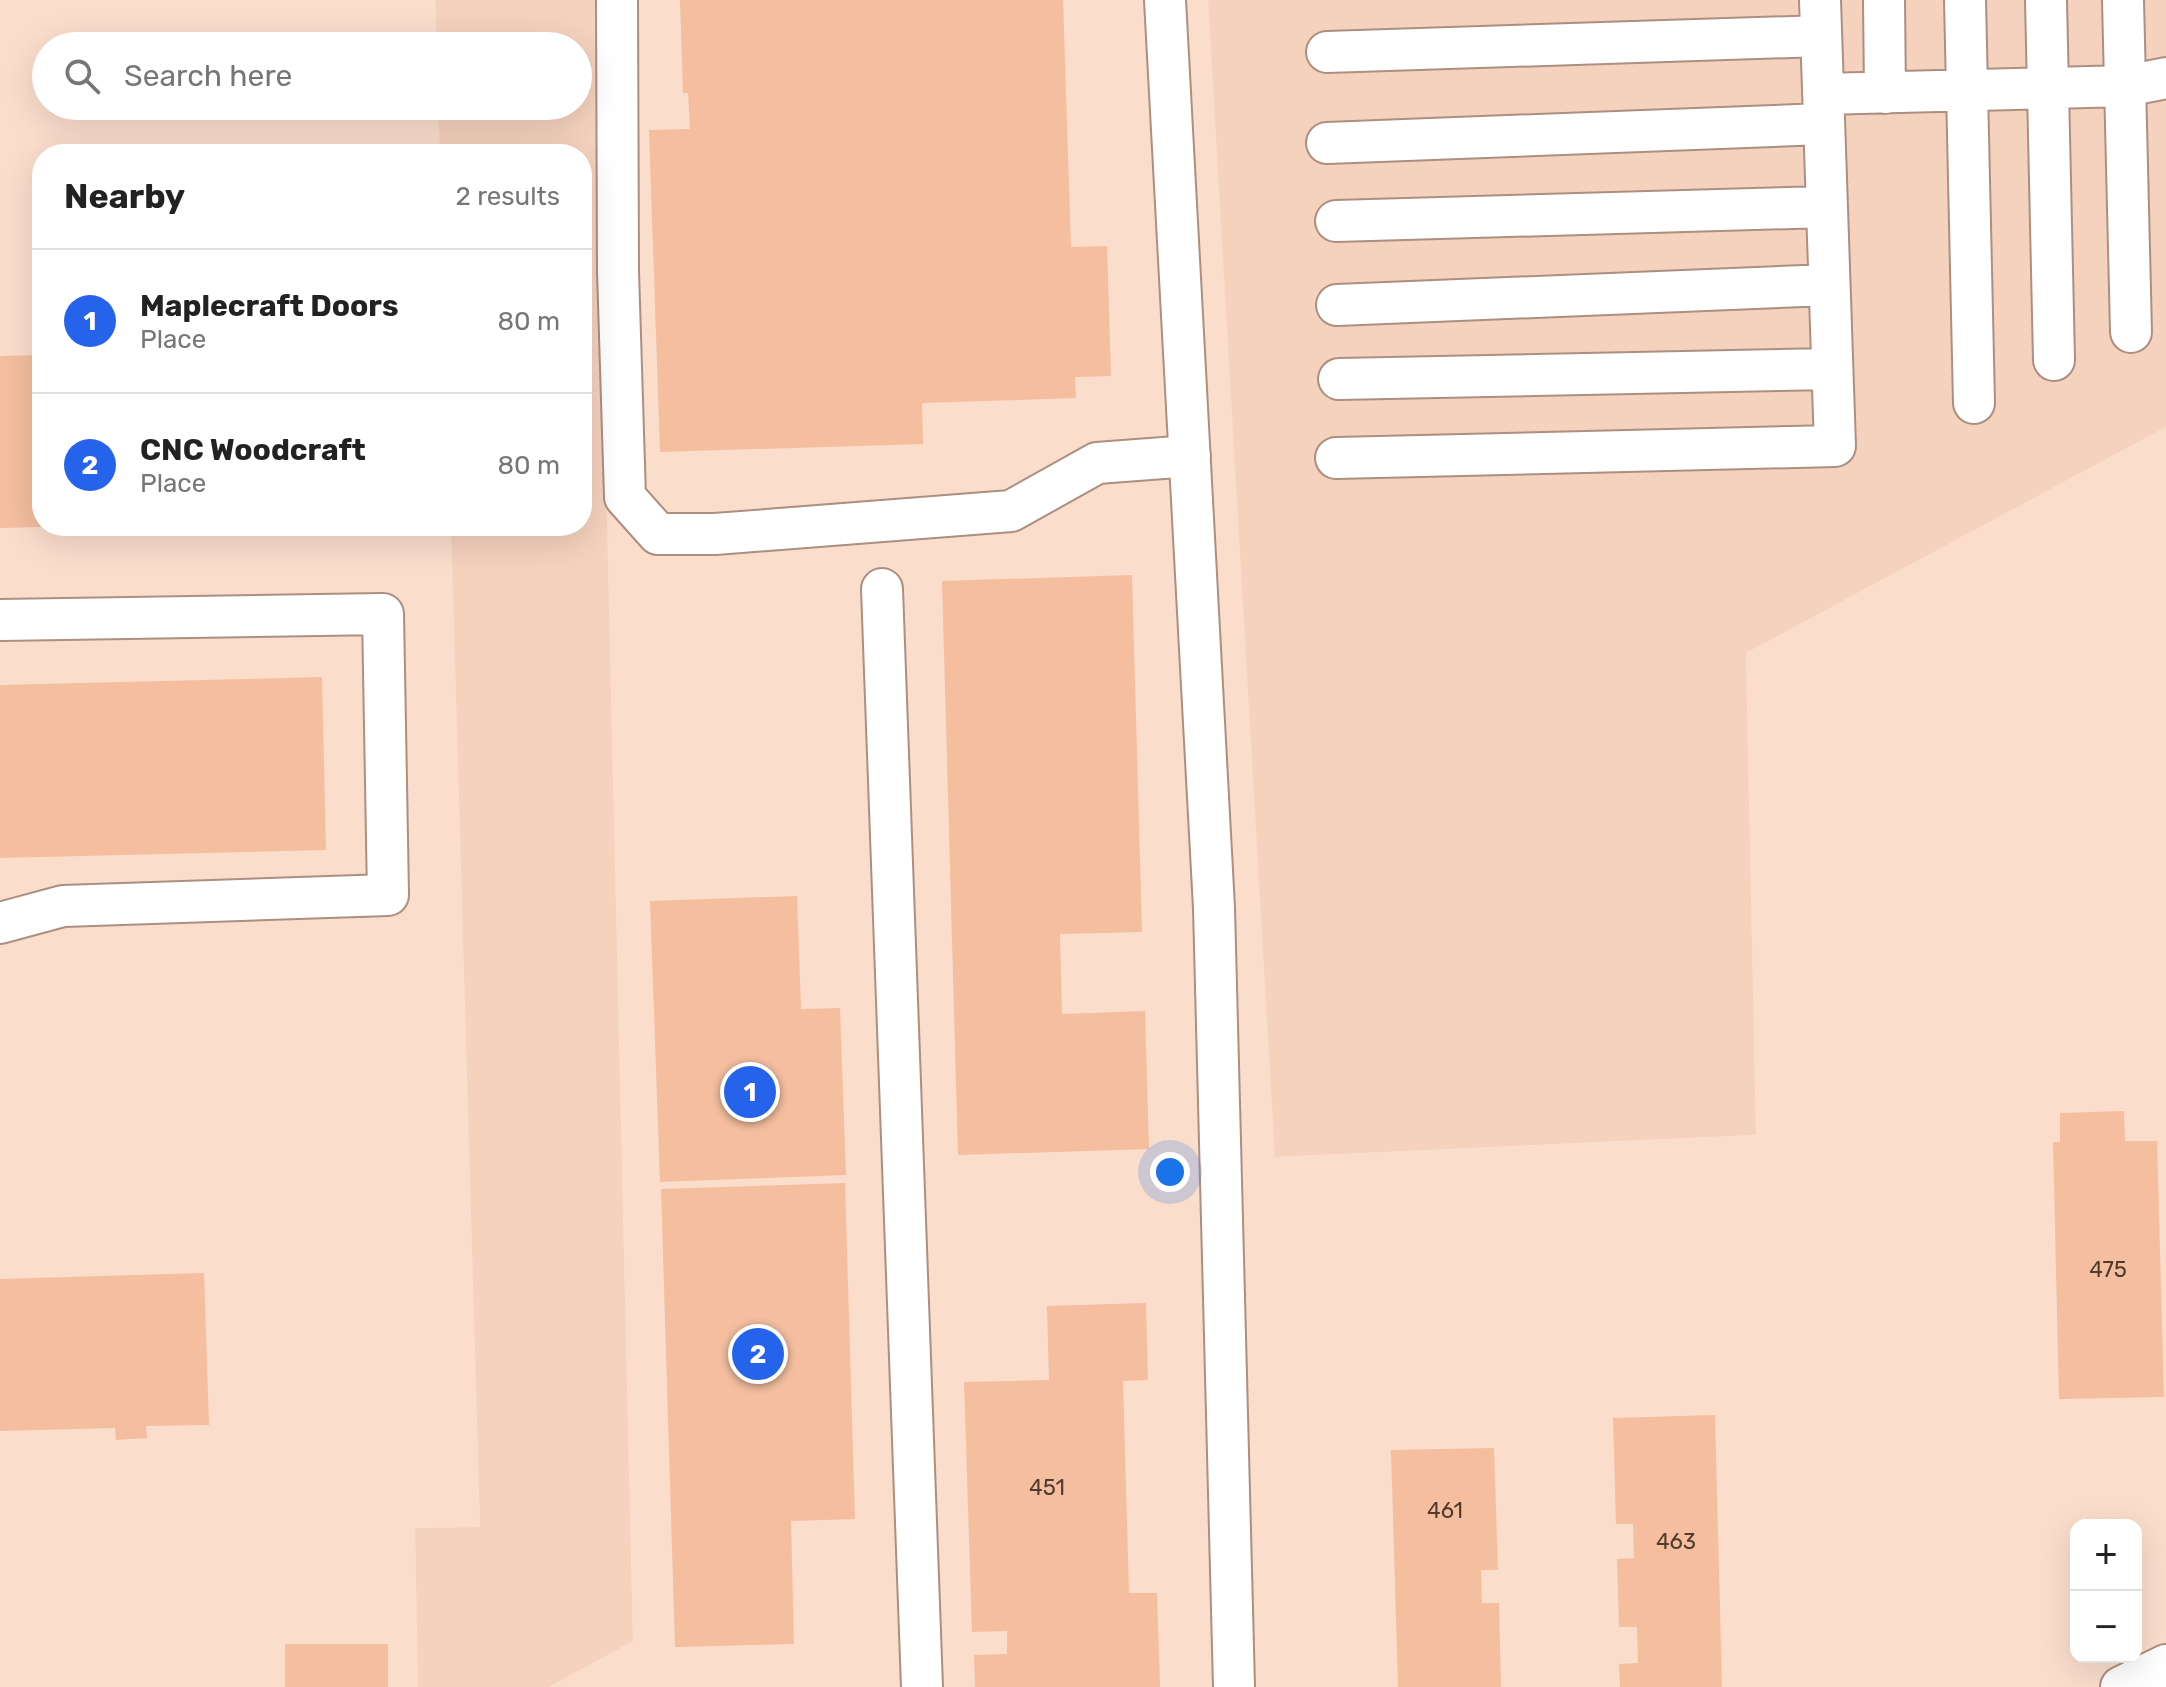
<!DOCTYPE html>
<meta charset="utf-8">
<style>
body{margin:0;font-family:Rubik,sans-serif;background:#f6f6f6;color:#222}
.controls{position:absolute;right:24px;bottom:24px;display:grid;overflow:hidden;border-radius:16px;box-shadow:0 8px 32px #0002}
.controls button{width:72px;height:72px;display:grid;place-items:center;padding:0;border:0;border-bottom:2px solid #e0e0e0;background:#fff;color:#222;font:40px sans-serif}
.you{position:absolute;left:1170px;top:1172px;width:28px;height:28px;margin:-20px;border:6px solid #fff;border-radius:50%;background:#1a73e8;box-shadow:0 0 0 12px #1a73e833}
.badge{display:grid;place-items:center;width:52px;height:52px;border-radius:50%;background:#2563eb;color:#fff;font-size:26px;font-weight:700}
.pin{position:absolute;translate:-50% -50%;border:4px solid #fff;box-shadow:0 2px 8px #0006}
.list{margin:0;padding:0;list-style:none}
h2{display:flex;justify-content:space-between;align-items:center;height:104px;margin:0;padding:0 32px;font-size:34px}
h2 small{font-size:26px;font-weight:400;color:#767676}
.list li{display:grid;grid-template-columns:52px 1fr auto;gap:24px;align-items:center;box-sizing:border-box;height:144px;padding:0 32px;border-top:2px solid #e0e0e0}
.list b{display:block;font-size:30px;white-space:nowrap}
.list p{margin:0;font-size:26px;white-space:nowrap;color:#767676}
.list em{font-size:26px;font-style:normal;color:#767676}
.icon{flex:none;width:44px;height:44px;fill:none;stroke:currentColor;stroke-width:2;stroke-linecap:round;stroke-linejoin:round}
.map{position:relative;flex:none;width:2166px;height:1687px;overflow:hidden}
.search{position:absolute;background:#fff;box-shadow:0 8px 32px #0002;left:32px;top:32px;width:560px;height:88px;display:flex;align-items:center;gap:20px;box-sizing:border-box;padding:0 28px;border-radius:44px;color:#767676;font-size:30px}
.panel{position:absolute;background:#fff;box-shadow:0 8px 32px #0002;left:32px;top:144px;width:560px;height:392px;border-radius:32px}
.map>svg:first-child{display:block}
.built{fill:#fbddcc;fill-rule:evenodd}
.green{fill:#f5d2be}
.building{fill:#f4be9f}
.lines{fill:none;stroke-linecap:round;stroke-linejoin:round}
.minor-casing{stroke:#ac8f80;stroke-width:44}
.minor{stroke:#fff;stroke-width:40}
.labels{text-anchor:middle;dominant-baseline:central;stroke-width:7;stroke-linejoin:round;paint-order:stroke}
.number-label{font-size:22px;fill:#503b2e}
</style>
<div class="map">
<svg width="2166" height="1687" viewBox="0 0 2166 1687">
<rect width="100%" height="100%" fill="#fdeae0"/>
<path class="built" d="M0,0H435L437,46H46V106H438L440,154H42V526H451L480,1527L415,1528L418,1687H0Z
M595,0H1208L1276,1157L1756,1135L1746,653L2166,427V1687H549L633,1641ZM2076,1525H2136V1657H2076Z"/>
<path class="green" d="M435,0H595L633,1641L549,1687H418L415,1528L480,1527L451,526H582V154H440L438,106H578V46H437Z
M1208,0H2166V427L1746,653L1756,1135L1275,1157Z"/>
<path class="building" d="M680,0H1063L1071,247L1107,246L1111,376L1075,377L1076,398L922,403L923,444L660,452L649,130L690,129L688,93H683Z
M42,355V527L0,528V356Z
M1132,575L1142,932L1060,934L1062,1014L1145,1011L1149,1149L958,1155L942,581Z
M322,677L326,850L0,858V685Z
M797,896L801,1009L840,1008L846,1175L660,1182L650,901Z
M2124,1111L2125,1141H2157L2164,1397L2059,1399L2053,1142H2060V1113Z
M845,1183L855,1519L791,1521L794,1644L675,1647L661,1189Z
M204,1273L209,1425L146,1426L147,1438L116,1440L115,1428L0,1431V1279Z
M1146,1303L1148,1380L1123,1381L1129,1593H1157L1160,1687H975L974,1655L1007,1654V1631L972,1632L964,1382L1049,1380L1047,1306Z
M1715,1415L1722,1687H1620L1619,1664L1638,1663L1637,1627H1619L1617,1559L1634,1558L1633,1524H1616L1613,1418Z
M1494,1448L1498,1570H1481L1482,1603H1499L1501,1687H1398L1391,1450Z
M285,1644H388V1687H285Z"/>
<g class="lines">
<defs>
<path id="minor" d="M617,0L618,271L625,497L658,534H715L1011,511L1097,463L1190,456
M1165,0L1214,908L1234,1687
M1884,0L1885,93
M1965,0L1974,403
M2046,0L2054,360
M2123,0L2131,332
M1327,52L1821,36
M1823,94L2126,86L2166,78
M1327,143L1823,124
M1336,221L1826,207
M1337,305L1829,285
M1339,379L1832,369
M1336,458L1835,446L1820,0
M882,589L922,1687
M0,620L383,614L388,895L63,906L0,923
M2121,1687L2166,1665"/>
</defs>
<use href="#minor" class="minor-casing"/>
<use href="#minor" class="minor"/>
</g>
<g class="labels">
<g class="number-label">
<text x="2108" y="1269">475</text>
<text x="1047" y="1487">451</text>
<text x="1445" y="1510">461</text>
<text x="1676" y="1541">463</text>
</g>
</g>
</svg>
<div class="controls">
<button>+</button>
<button>−</button>
</div>
<div class="you"></div>
<div class="pin badge" style="left:750px;top:1092px">1</div>
<div class="pin badge" style="left:758px;top:1354px">2</div>
<div class="search"><svg class="icon" aria-label="search" viewBox="0 0 24 24"><circle cx="10" cy="10" r="6"/><path d="M15 15l6 6"/></svg>Search here</div>
<section class="panel">
<h2>Nearby<small>2 results</small></h2>
<ul class="list">
<li><span class="badge">1</span><div><b>Maplecraft Doors</b><p>Place</p></div><em>80 m</em></li>
<li><span class="badge">2</span><div><b>CNC Woodcraft</b><p>Place</p></div><em>80 m</em></li>
</ul>
</section>
</div>
